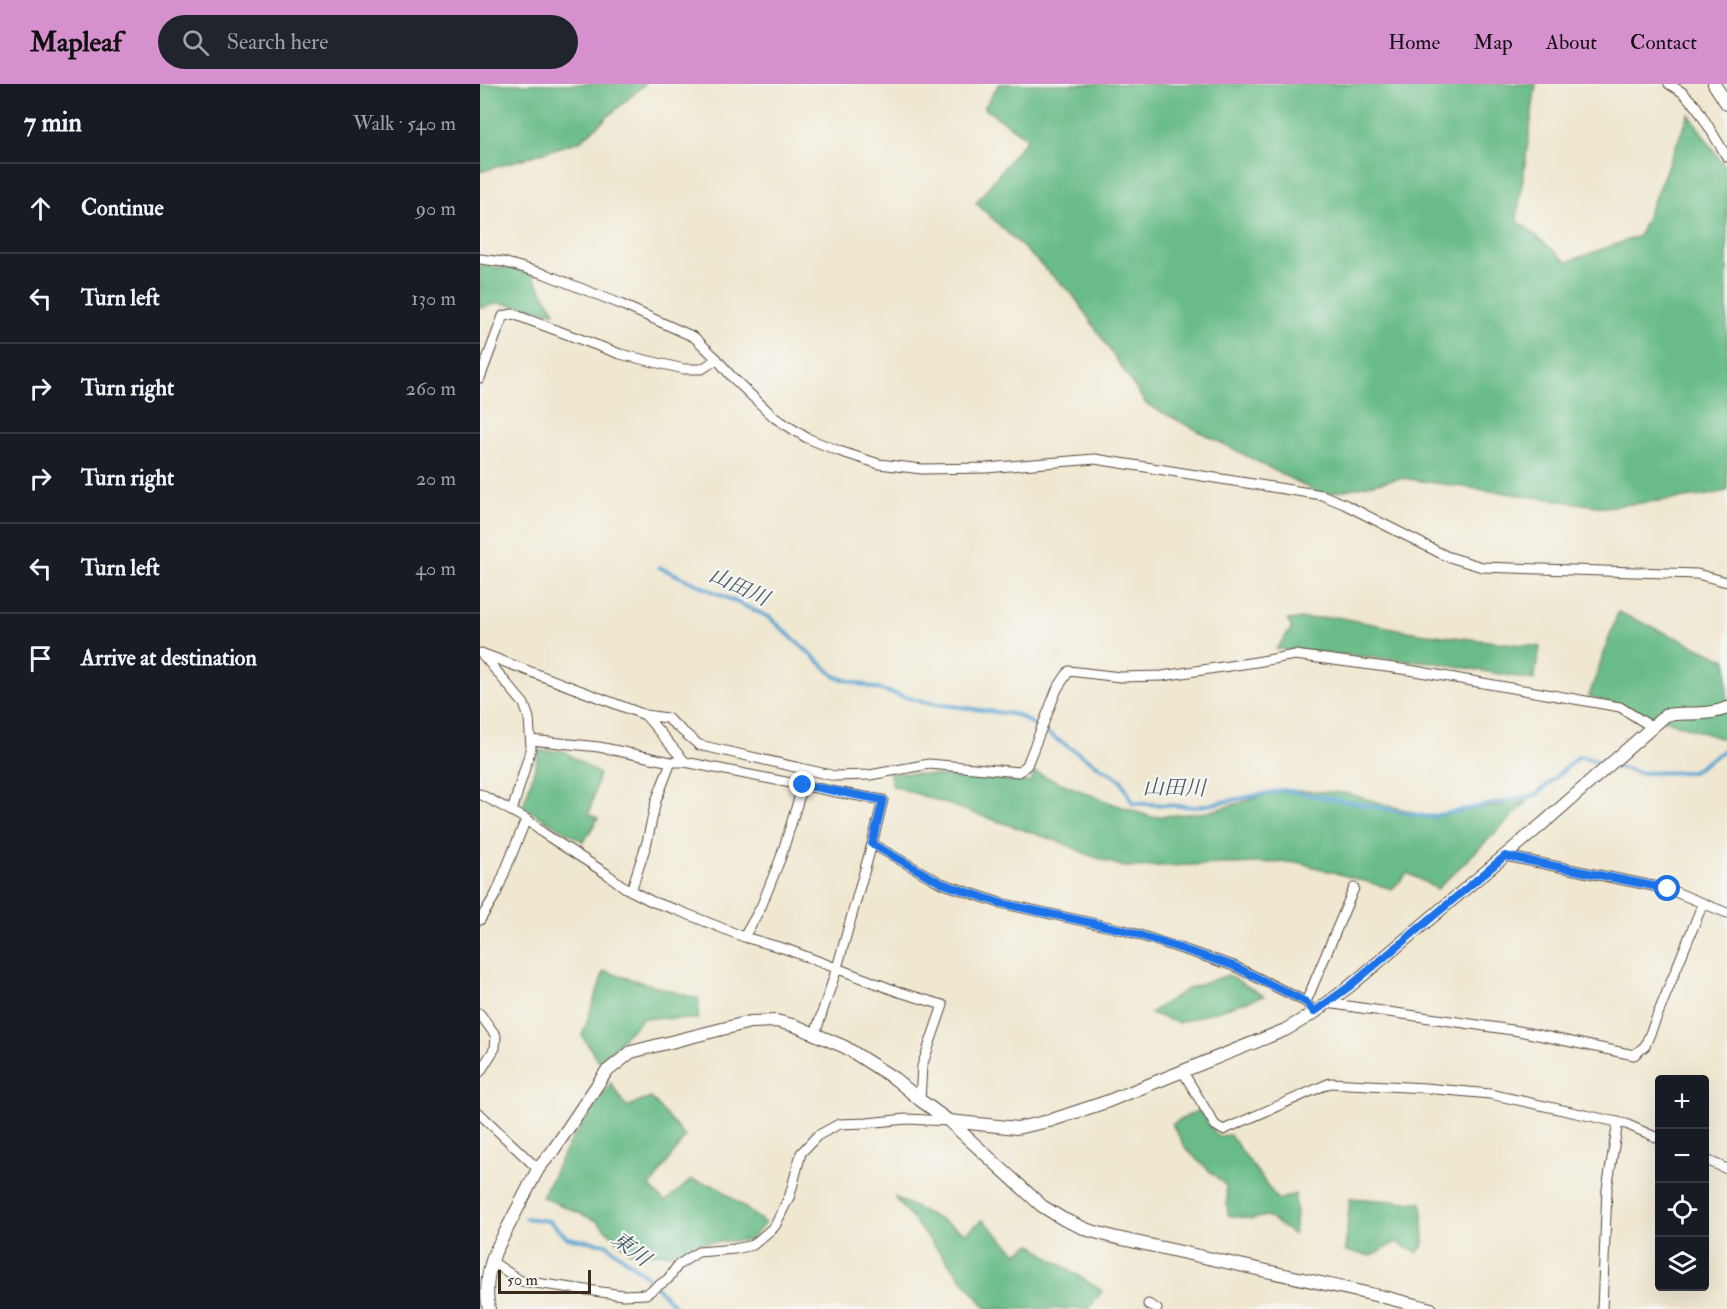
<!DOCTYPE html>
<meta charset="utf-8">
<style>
body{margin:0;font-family:"IM FELL Double Pica","Noto Serif JP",serif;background:#20242c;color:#f1f3f6}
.controls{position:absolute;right:18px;bottom:18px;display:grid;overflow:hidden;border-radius:6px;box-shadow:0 6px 24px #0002}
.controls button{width:54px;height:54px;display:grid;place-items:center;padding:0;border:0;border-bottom:2px solid #363941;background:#171b24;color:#f1f3f6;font:30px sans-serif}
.scale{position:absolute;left:18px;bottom:15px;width:93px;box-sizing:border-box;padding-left:6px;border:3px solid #3b2a1e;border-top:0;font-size:16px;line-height:21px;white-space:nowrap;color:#3b2a1e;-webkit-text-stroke:4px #f6f6f2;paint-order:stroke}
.stop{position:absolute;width:18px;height:18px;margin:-14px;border:4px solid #1a73e8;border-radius:50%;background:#fff}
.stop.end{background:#1a73e8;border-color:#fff;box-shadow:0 2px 6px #0008}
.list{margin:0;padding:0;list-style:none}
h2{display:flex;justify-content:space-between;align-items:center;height:78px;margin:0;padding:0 24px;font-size:26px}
h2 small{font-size:20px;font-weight:400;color:#9ea1a6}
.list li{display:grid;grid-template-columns:39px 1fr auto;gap:18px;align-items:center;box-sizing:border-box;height:90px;padding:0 24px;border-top:2px solid #363941}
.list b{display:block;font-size:22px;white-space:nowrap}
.list em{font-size:20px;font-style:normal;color:#9ea1a6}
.icon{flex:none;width:33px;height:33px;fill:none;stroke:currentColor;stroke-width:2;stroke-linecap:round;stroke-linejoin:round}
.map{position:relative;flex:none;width:1247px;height:1225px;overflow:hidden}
header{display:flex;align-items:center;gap:36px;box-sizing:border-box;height:84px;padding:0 30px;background:#d690ce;color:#111}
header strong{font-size:28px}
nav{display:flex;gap:33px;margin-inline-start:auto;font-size:21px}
.search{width:420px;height:54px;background:#20242c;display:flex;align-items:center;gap:15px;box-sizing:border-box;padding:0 21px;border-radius:33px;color:#9ea1a6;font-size:22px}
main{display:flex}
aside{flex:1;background:#171b24}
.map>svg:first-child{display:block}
.forest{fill:#69bc87;stroke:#527352;stroke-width:1.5}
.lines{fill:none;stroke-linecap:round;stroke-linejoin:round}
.stream{stroke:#5aa3d1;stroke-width:4}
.minor-casing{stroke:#564639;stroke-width:11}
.tertiary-casing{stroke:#564639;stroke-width:14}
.minor{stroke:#fff;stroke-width:9}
.tertiary{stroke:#fff;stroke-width:12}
.route{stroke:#1a73e8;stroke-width:8}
.labels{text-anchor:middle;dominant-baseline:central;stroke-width:4.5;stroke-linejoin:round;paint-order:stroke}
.water-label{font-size:21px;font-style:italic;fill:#475a66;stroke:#f6f6f2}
</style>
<header>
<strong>Mapleaf</strong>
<div class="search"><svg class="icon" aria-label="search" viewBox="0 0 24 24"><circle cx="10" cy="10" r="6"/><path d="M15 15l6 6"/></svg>Search here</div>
<nav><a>Home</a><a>Map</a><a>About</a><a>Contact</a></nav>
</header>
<main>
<aside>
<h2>7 min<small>Walk · 540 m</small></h2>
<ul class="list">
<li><svg class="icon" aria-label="ahead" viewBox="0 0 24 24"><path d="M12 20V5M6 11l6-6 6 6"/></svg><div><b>Continue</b></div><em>90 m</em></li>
<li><svg class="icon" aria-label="left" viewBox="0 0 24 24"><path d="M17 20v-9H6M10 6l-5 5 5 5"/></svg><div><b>Turn left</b></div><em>130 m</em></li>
<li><svg class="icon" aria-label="right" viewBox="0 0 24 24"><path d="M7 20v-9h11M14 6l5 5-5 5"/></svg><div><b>Turn right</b></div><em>260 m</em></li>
<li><svg class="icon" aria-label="right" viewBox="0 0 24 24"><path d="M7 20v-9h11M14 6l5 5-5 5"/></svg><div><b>Turn right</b></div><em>20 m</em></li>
<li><svg class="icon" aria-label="left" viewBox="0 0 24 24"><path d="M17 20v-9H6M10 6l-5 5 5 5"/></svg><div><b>Turn left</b></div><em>40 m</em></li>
<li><svg class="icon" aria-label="arrive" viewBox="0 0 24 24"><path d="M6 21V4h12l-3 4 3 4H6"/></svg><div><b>Arrive at destination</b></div></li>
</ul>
</aside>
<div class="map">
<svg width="1247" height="1225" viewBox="0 0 1247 1225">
<rect width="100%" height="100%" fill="#f6f6f2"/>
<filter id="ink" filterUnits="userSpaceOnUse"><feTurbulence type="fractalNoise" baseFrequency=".0167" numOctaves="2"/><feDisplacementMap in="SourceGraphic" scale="12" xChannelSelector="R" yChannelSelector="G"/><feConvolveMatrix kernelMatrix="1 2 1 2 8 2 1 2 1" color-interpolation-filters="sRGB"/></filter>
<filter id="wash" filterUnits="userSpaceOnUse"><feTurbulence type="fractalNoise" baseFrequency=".008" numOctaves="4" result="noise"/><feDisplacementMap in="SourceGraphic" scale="24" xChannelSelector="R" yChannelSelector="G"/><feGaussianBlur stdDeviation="1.35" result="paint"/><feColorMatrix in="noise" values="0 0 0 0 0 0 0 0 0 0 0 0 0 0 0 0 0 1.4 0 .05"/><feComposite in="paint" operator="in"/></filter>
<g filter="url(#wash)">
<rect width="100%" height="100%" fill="#efe7cf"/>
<path class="forest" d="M0,0H165L100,57L0,88Z
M519,0H1056L1037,136L1087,178L1159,152L1209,30L1247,86V407L1223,412L1125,423L921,394L842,411L666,320L593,211L496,119L547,54L504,24Z
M0,181L49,186L75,228L19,219L0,224Z
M1138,528L1247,576V655L1240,654L1109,612Z
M856,533L938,549L1060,563L1054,596L952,578L796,565L812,544L807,536Z
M60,667H84L119,690L109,730L118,734L104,758L43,723Z
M409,688L551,698L554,688L628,718L672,733L728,728L804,706L866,709L949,733L1048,717L957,805L928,789L912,805L817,778L644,783L609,771L583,759L413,702Z
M124,887L219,915L218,935L163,934L119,978L102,952Z
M748,891L784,912L698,939L670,929L707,905Z
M131,999L146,1023L171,1014L205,1053L170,1103L185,1118L211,1096L236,1102L285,1139L270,1156L217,1159L199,1170L149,1168L117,1137L62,1113L88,1061Z
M719,1026L737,1052L750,1051L798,1116L815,1110L816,1130L814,1151L787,1132L772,1135L748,1131L746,1102L707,1066L692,1040Z
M414,1113L486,1149L503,1136L537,1169L551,1160L570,1174L622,1207L609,1225H507Z
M870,1114L942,1119L944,1160L937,1169L916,1158L892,1172L865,1167Z"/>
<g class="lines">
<path class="stream" d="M179,483L289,533L356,593L443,618L538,631L641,696L653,719L717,723L804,706L949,733L1056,711L1099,672L1127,680
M1134,682L1160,689L1212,688L1247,664
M45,1134L69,1137L88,1154L126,1160L165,1191L198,1225"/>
</g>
</g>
<g filter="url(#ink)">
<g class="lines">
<defs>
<path id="minor" d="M1189,0L1202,8L1216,22L1247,73
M0,175L23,178L65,190L138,219L214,253L237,275L251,292L295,334L327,354L359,367L399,380L442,385L506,384L615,375L842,411L864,420L966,472L1002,483L1217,490L1247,498
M0,294L23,232L33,230L140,270L204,285H222L237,275
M1,569L165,631L187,634L219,661L355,692L390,691L449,680L539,688L547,681L577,605L589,587L640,593L682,592L776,578L815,571L929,586L1140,623L1172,643
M2,570L44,620L49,634L51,664L32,727
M165,631L205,678L356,708L403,716L392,760L461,799L520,819L644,846L754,882L826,918L834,929
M51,656L119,663L191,678
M0,710L46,735L63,749L127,790L144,803L173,818L197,826L264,853L306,865L419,908L463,921L442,982L440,1016
M1025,772L1188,805L1247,829
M151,807L167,758L176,717L191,678H205
M0,836L16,810L46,735
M264,853L281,823L301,773L323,701
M826,918L874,804
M847,919L1039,947L1154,971L1165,962L1223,819
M0,930L16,952L15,964L0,988
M335,950L357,884L392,760
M703,988L735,1041L743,1046L850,999L945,1004L1010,1010L1146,1040L1180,1055
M0,1030L58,1085
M1224,1075L1247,1085
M11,1177L41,1197L143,1211L166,1210L188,1195L198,1181L218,1168L255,1165L273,1161L295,1142L310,1111L321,1069L337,1052L359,1040L387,1039L426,1035L469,1037
M668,1220L677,1225
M1122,1225L1127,1105L1138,1038"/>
<path id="tertiary" d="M1234,0L1247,20
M469,1037L537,1044L569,1037L626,1018L805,946L834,929L870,902L1067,736L1186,631C1206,628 1228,632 1247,624
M9,1225C5,1206 8,1186 15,1168L58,1085L72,1068L126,988L151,968L270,938L296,937L316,942L365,963L415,995L440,1016L469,1037L562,1122L583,1135L608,1146L633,1153L904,1213L951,1225"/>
</defs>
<use href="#minor" class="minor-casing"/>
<use href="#tertiary" class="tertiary-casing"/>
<use href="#minor" class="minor"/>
<use href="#tertiary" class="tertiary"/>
</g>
</g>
<g class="lines" filter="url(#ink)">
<path class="route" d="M323,701L403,716L392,760L461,799L520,819L644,846L754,882L826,918L834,928L870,902L1025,772L1188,805"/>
</g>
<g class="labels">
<g class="water-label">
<text transform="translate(259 503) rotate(25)">山田川</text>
<text transform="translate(694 704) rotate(1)">山田川</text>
<text transform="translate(151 1165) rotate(38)">東川</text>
</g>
</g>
</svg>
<div class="controls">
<button>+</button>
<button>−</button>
<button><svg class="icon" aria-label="locate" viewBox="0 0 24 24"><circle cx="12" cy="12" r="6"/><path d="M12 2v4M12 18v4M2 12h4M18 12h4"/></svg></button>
<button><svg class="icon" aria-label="layers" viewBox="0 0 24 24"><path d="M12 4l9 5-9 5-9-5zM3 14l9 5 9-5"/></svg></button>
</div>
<div class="scale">50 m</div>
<div class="stop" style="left:1188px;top:805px"></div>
<div class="stop end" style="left:323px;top:701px"></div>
</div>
</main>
